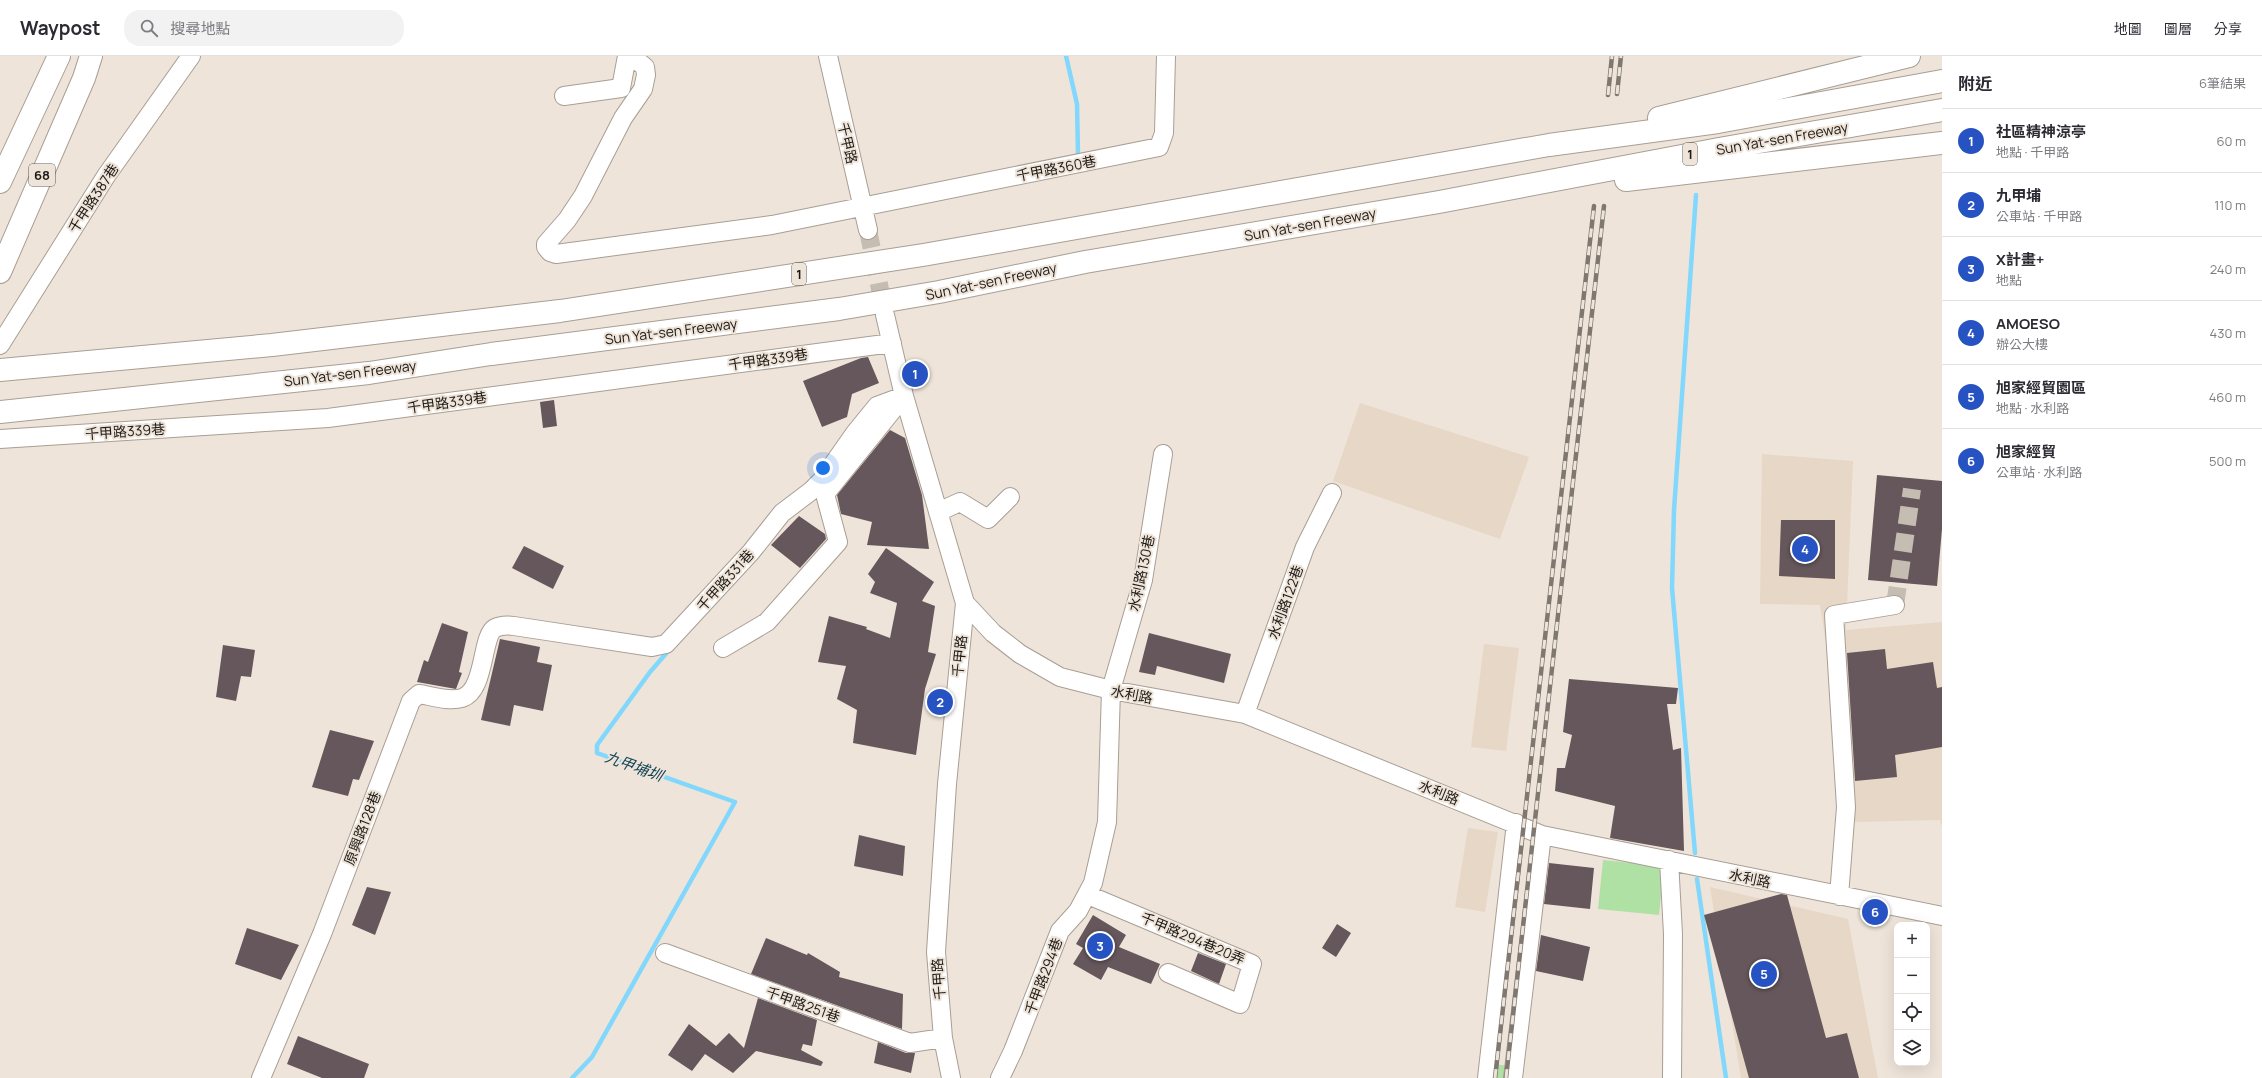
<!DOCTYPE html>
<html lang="zh-TW">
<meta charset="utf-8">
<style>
body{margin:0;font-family:Manrope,"Noto Sans TC",sans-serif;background:#f2f2f3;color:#2b2b33}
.controls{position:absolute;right:12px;bottom:12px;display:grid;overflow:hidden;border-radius:8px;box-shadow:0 4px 16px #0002}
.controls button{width:36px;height:36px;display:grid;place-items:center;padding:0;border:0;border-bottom:1px solid #e1e1e2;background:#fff;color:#2b2b33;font:20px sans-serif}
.you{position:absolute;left:823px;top:412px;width:14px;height:14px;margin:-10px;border:3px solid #fff;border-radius:50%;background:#1a73e8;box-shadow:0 0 0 6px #1a73e833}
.badge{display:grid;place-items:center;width:26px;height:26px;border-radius:50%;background:#2753c2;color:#fff;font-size:13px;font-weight:700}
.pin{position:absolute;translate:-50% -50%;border:2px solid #fff;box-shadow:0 1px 4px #0006}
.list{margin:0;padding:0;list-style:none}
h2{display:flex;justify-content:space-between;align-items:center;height:52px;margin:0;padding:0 16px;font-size:17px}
h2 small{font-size:13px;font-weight:400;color:#7c7c81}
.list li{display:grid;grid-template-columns:26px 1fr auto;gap:12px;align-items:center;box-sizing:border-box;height:64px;padding:0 16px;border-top:1px solid #e1e1e2}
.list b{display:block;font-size:15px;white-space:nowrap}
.list p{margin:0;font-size:13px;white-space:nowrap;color:#7c7c81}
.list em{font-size:13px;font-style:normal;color:#7c7c81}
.icon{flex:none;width:22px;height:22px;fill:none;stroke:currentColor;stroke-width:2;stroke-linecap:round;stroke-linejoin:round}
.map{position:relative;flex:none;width:1942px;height:1022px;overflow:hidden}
header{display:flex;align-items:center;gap:24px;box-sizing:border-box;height:56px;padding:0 20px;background:#fff;border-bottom:1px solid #e1e1e2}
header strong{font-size:19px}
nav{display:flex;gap:22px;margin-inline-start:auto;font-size:14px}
.search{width:280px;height:36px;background:#f2f2f3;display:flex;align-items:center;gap:10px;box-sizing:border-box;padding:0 14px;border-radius:16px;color:#7c7c81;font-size:15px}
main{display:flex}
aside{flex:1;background:#fff}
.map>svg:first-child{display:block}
.built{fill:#e7d7c6}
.green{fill:#b0e1a4}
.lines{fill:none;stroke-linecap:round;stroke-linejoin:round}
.stream{stroke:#81d7fc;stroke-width:4.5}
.building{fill:#65575b}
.minor-tunnel{stroke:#c5bcb2;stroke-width:18;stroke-dasharray:18 9;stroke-linecap:butt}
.minor-casing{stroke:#a89e94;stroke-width:20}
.highway-casing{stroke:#a89e94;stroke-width:24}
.minor{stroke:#fff;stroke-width:18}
.highway{stroke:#fff;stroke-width:22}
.rail-casing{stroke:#7e7870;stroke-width:4.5}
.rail{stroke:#efe4d9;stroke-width:3;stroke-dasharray:9;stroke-linecap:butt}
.labels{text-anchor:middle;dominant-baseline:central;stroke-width:4;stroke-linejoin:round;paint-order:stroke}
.shield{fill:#efe4d9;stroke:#5c5750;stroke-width:1}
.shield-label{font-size:13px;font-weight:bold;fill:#1d1a16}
.street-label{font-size:14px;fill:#1d1a16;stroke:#efe4d9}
.water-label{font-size:15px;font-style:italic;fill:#134558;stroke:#efe4d9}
</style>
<header>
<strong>Waypost</strong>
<div class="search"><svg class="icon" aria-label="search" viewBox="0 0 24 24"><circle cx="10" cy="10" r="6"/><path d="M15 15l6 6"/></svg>搜尋地點</div>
<nav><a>地圖</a><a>圖層</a><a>分享</a></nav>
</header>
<main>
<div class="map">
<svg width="1942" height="1022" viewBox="0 0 1942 1022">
<rect width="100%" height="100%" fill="#efe4d9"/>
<path class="built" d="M1360,347L1529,401L1500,483L1333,425Z
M1762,398L1853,405L1846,574L1942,566V771L1940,764L1854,766L1820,549L1760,548Z
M1484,588L1519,592L1506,695L1471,691Z
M1468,772L1498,776L1485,856L1455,851Z
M1710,831L1848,863L1878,1022H1741Z"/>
<path class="green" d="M1603,804L1664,810L1659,859L1598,853Z
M1492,1008L1511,1010L1510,1022H1490Z"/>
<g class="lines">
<path class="stream" d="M1066,0L1077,48L1078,99
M1695,797L1672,532L1674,454L1696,139
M1697,823L1726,1022
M572,1022L592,1001L735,746L597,697V689L650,616L670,593"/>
</g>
<path class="building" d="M868,301L879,327L852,338L847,361L822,371L803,325L861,302Z
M908 317a7 7 0 1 1 14 0a7 7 0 1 1-14 0Z
M554,344L557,370L543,372L540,346Z
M890,374L905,382L922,439L929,493L867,489L872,466L841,458L837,439Z
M1877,419L1942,425V473L1937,530L1868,524Z
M799,460L825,478L826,483L800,512L771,489Z
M1781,464H1835V523L1779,520Z
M524,490L564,510L553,533L512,512Z
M886,492L934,526L922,545L935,550L928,596L936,598L925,633L916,699L853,687L857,654L837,643L846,610L818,606L829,560L867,571L866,573L890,582L897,547L870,537L875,526L868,518Z
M442,567L468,576L459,616L462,617L456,633L417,626L424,604L428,606Z
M1149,577L1231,598L1224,627L1157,610L1155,619L1139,616Z
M500,583L540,591L537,606L552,609L543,655L514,649L510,670L481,664Z
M223,589L255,594L251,621L241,620L236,645L216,641Z
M1885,593L1887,613L1933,606L1937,632L1942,631V691L1895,699L1897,721L1855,725L1847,597Z
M1569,623L1678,632L1676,648H1667L1673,694L1681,692L1684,795L1610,782L1615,750L1555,735L1557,712H1565L1572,679L1563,676Z
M330,674L374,685L359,724L353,723L348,740L312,731Z
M859,779L905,790L903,820L854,810Z
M1549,807L1594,812L1590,853L1544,848Z
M367,831L391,836L375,879L352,869Z
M1781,838L1787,839L1826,982L1847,977L1859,1022H1749L1704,859Z
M1093,859L1126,879L1119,891L1160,908L1151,928L1108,911L1101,924L1073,908L1083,892L1076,888Z
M1337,868L1351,877L1336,901L1322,892Z
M247,872L299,889L281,924L235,908Z
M1541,879L1590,891L1583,925L1536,915Z
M766,882L807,899L808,897L840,916L839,921L903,938L902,973L751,918Z
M1198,897L1226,908L1219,928L1191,915Z
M758,942L817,964L812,990L803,988L801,994L823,1006L821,1010L756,995L733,1017L705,998L692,1015L668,999L689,968L716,990L729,977L744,992Z
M298,980L369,1008L364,1022H322L287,1008Z
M878,986L906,997H915L911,1017L874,1007Z"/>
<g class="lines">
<path class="minor-tunnel" d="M868,174L885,258
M1895,549L1912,433"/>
<defs>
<path id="minor" d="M631,0L645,11L646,19L643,33L623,62L583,140L567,164L546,188V191L550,196L556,198L772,169L1159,91L1164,77L1166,0
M828,0L868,174
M564,40L621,32L627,0
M885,259L904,340L965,547L947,728L936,896L943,982L951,1022
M0,289L106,120L191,0
M0,383L328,362L892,287
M938,456L960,446L988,463L1010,441
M965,547L993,577L1020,598L1060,621L1111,634L1245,658L1542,779L1942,860
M723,592L767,566L838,486L825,438L903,341
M1245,658L1305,491L1332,437
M1669,804L1673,878L1672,1022
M1088,839L1252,908L1240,948L1168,917
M1839,840L1846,751L1834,559L1895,549
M665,897L910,987L943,982
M261,1022L322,878L411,645L419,638C432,640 449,646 462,642C486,634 481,580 495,572C501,569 508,569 514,570L652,591L666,588L751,496L782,457L811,435L822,424L855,377L877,350L904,340
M1000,1022L1013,995L1060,875L1078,855L1093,827L1107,766L1111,634L1143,524L1163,398
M1487,1022L1516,767
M1513,1022L1542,779"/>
<path id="highway" d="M1659,62L1909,0
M1626,124L1942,87
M0,126L59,0
M0,216L84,22L91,0
M0,314L272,289L560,255L923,199L1549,89L1718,66L1942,25
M0,356L369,317L491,298L839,253L939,236L1085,206L1439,146L1719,93L1942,54"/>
</defs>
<use href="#minor" class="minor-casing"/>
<use href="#highway" class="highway-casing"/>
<use href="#minor" class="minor"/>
<use href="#highway" class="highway"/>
<defs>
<path id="rail" d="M1617,38L1621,0
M1608,39L1612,0
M1495,1022L1594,150
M1506,1022L1604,150"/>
</defs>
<use href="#rail" class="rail-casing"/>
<use href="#rail" class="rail"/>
</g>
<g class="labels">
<g class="shield">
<rect x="1683" y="87" width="14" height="22" rx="3"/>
<rect x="29" y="108" width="26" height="22" rx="3"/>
<rect x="792" y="207" width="14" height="22" rx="3"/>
</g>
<g class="shield-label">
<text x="1690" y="98">1</text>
<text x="42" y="119">68</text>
<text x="799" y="218">1</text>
</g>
<g class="street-label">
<text transform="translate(1782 82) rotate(-10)">Sun Yat-sen Freeway</text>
<text transform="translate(848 87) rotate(77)">千甲路</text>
<text transform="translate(1056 112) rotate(-11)">千甲路360巷</text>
<text transform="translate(93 142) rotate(-57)">千甲路387巷</text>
<text transform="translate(1310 168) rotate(-10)">Sun Yat-sen Freeway</text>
<text transform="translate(991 225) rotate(-12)">Sun Yat-sen Freeway</text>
<text transform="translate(671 275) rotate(-7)">Sun Yat-sen Freeway</text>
<text transform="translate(768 303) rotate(-8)">千甲路339巷</text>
<text transform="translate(350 317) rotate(-7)">Sun Yat-sen Freeway</text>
<text transform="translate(447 346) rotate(-8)">千甲路339巷</text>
<text transform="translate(125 375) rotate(-4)">千甲路339巷</text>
<text transform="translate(1141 517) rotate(-78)">水利路130巷</text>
<text transform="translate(725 524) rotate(-48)">千甲路331巷</text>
<text transform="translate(1285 546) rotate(-70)">水利路122巷</text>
<text transform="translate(959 600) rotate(-84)">千甲路</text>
<text transform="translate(1132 638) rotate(11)">水利路</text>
<text transform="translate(1439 736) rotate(22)">水利路</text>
<text transform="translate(362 772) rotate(-69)">原興路128巷</text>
<text transform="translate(1750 822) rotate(12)">水利路</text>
<text transform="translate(1193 882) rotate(23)">千甲路294巷20弄</text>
<text transform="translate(1043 920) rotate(-69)">千甲路294巷</text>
<text transform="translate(938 923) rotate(-94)">千甲路</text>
<text transform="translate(803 948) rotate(20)">千甲路251巷</text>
</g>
<g class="water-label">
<text transform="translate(634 710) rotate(20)">九甲埔圳</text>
</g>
</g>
</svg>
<div class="controls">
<button>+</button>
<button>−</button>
<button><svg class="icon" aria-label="locate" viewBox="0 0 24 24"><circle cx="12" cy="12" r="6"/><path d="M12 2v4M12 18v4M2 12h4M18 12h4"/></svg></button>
<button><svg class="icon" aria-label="layers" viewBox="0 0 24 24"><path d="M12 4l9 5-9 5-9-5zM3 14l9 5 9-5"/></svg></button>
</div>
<div class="you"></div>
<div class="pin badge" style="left:915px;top:318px">1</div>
<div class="pin badge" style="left:940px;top:646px">2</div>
<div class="pin badge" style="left:1100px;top:890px">3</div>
<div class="pin badge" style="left:1805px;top:493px">4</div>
<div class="pin badge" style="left:1764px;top:918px">5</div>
<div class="pin badge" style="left:1875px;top:856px">6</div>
</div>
<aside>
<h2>附近<small>6筆結果</small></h2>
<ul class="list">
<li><span class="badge">1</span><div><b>社區精神涼亭</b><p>地點 · 千甲路</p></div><em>60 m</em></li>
<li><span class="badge">2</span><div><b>九甲埔</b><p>公車站 · 千甲路</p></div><em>110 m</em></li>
<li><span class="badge">3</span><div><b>X計畫+</b><p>地點</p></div><em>240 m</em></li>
<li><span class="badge">4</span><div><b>AMOESO</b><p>辦公大樓</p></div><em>430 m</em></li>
<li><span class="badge">5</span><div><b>旭家經貿園區</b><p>地點 · 水利路</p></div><em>460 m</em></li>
<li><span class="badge">6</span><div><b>旭家經貿</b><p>公車站 · 水利路</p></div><em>500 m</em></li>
</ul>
</aside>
</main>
